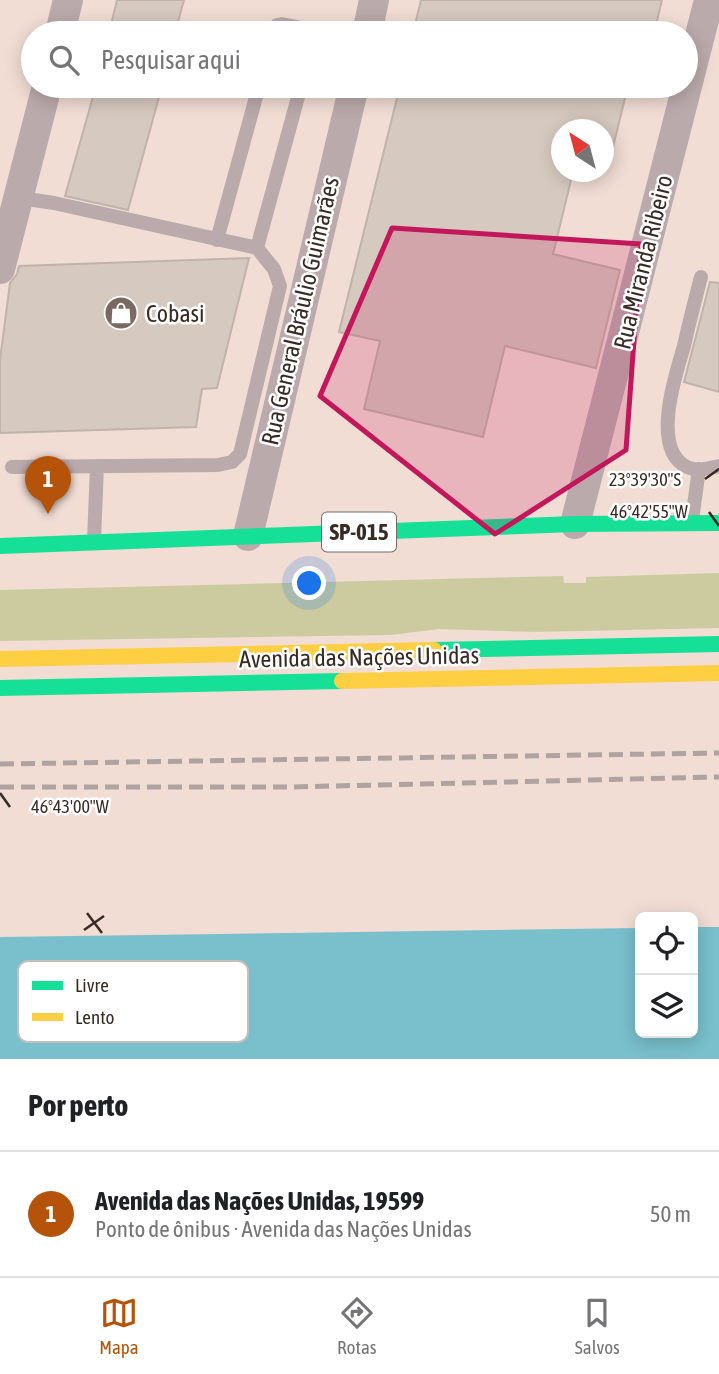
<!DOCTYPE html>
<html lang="pt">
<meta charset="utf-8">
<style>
body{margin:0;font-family:"Asap Condensed",sans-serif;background:#f6f6f6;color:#202124}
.controls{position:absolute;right:21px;bottom:21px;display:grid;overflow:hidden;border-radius:10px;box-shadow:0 4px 18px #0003}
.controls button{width:63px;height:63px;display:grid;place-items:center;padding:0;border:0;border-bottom:2px solid #e0e0e0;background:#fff;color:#202124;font:35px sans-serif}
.compass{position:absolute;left:551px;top:119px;width:63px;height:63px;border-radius:50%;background:#fff;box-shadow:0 4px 18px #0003;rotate:324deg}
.you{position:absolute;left:310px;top:584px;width:24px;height:24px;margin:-18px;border:5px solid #fff;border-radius:50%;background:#1a73e8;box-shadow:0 0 0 10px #1a73e833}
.badge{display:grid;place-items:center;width:46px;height:46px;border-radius:50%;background:#b45309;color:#fff;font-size:23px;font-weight:700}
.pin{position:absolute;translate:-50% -58px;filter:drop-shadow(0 2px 4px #0008)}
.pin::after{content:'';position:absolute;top:37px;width:24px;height:21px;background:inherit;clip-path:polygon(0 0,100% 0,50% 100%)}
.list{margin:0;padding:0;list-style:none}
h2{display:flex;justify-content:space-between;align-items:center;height:91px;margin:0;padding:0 28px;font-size:30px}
h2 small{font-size:23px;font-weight:400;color:#757577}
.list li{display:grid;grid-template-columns:46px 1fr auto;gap:21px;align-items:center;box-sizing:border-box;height:126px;padding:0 28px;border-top:2px solid #e0e0e0}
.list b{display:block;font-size:26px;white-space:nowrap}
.list p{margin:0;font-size:23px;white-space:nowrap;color:#757577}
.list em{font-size:23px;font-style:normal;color:#757577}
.icon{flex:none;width:38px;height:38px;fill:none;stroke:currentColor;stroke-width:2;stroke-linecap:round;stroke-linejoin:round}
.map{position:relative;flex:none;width:719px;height:1059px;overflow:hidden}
.search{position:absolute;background:#fff;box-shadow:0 4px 18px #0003;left:21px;right:21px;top:21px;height:77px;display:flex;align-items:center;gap:18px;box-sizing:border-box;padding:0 24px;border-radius:38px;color:#757577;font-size:26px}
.sheet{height:217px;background:#fff}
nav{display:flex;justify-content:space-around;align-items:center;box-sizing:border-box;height:98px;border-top:2px solid #e0e0e0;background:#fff;font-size:19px;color:#757577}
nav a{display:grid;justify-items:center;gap:4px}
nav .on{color:#b45309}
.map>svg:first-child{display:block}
.green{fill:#cccba0}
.water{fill:#79bfcc}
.building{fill:#d6c9bf;stroke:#c0b3a9;stroke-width:2}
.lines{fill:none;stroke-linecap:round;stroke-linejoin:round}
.lane{stroke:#bbaaac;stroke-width:14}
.street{stroke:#bbaaac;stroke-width:30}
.fast{stroke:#16e098;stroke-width:16}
.slow{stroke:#ffcf43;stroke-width:16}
.rail{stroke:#b0a2a0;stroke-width:5;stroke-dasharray:14 7;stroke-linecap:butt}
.marked{fill:#c2185b;fill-opacity:0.2;stroke:#c2185b;stroke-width:5;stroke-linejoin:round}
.ticks{fill:none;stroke:#382b24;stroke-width:2.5}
.labels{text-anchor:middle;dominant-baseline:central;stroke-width:5;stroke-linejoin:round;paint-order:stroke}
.shield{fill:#fff;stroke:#746b66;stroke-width:2}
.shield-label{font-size:23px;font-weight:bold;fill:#382b24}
.street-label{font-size:24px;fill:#382b24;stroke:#fff}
.poi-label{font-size:24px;fill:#382b24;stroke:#fff;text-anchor:start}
.key{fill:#fff;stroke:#c3bfbd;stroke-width:2}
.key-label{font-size:19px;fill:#382b24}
.ticks-label{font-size:18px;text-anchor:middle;fill:#382b24;stroke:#fff;stroke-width:5;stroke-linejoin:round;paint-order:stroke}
</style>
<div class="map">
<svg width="719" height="1059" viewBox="0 0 719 1059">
<rect width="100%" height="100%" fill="#f1ddd4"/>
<path class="green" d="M719,573V628L535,632L439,629L391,635L0,641V590L563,576L564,583H586V577Z"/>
<path class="water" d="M693,927H719V1059H0V937L640,928V1033H693Z"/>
<path class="building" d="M117,0H184L175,33H109Z
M421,0H662L654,33H413Z
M96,86H162L128,210L65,196Z
M400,86H628L612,151L604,149V130H562V172H573L553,254L620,270L596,368L505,346L483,437L364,409L380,341L339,332Z
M249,258L217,388L202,389L196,427L0,433V360L10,283L17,274L19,266Z
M710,282L719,283V392L684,382Z"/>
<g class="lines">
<path class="lane" d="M273,33L277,25L282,24L307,29L311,33
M217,240L259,86
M257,248L301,86
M701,277C695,300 689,323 684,346C676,374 650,449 687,467C697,472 709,468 719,466
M12,467L218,465L232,462L240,454L280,286L274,269L257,248L54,203L20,198
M692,520L699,469
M94,541L97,466"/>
<path class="street" d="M60,33L68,0
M367,33L374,0
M0,269L47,86
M575,524L709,0
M248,536L354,86"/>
<path class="fast" d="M0,546L575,524L719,523
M434,650L719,644
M0,688L342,681"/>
<path class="slow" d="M0,659L434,650
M342,681L719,673"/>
<path class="rail" d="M0,764L719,753
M0,787H291L719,777"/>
</g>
<path class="marked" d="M392,228L641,244L626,450L495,534L320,396Z"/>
<path class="ticks" d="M705,479L719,469M709,512L719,526M0,793L10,807M87,913L102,933M84,930L104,916"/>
<defs>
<symbol id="shop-disc" viewBox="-11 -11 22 22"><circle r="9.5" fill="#796962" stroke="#fff"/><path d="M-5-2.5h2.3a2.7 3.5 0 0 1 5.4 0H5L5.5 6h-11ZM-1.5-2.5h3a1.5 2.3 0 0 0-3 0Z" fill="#fff"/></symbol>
</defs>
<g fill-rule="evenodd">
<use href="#shop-disc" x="102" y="294" width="38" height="38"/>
</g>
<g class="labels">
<rect class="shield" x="322" y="512.5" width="74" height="39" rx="5"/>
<g class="shield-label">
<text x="359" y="532">SP-015</text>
</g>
<g class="street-label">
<text transform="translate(643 262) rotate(-76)">Rua Miranda Ribeiro</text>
<text transform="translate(300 311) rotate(-77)">Rua General Bráulio Guimarães</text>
<text transform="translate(359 657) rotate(-1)">Avenida das Nações Unidas</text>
</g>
<g class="poi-label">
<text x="146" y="313">Cobasi</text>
</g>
</g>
<rect x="18" y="961" width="230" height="81" rx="10" class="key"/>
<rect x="32" y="981" width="31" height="9" fill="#16e098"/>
<rect x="32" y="1013" width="31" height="8" fill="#ffcf43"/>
<g class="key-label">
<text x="75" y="992">Livre</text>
<text x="75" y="1024">Lento</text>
</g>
<g class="ticks-label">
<text x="645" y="486">23°39'30"S</text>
<text x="649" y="518">46°42'55"W</text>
<text x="70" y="813">46°43'00"W</text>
</g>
</svg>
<div class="controls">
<button><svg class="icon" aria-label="locate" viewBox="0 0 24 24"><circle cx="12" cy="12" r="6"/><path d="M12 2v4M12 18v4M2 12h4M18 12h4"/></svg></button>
<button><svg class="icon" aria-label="layers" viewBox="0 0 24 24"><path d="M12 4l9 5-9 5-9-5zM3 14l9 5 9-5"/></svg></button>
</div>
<svg class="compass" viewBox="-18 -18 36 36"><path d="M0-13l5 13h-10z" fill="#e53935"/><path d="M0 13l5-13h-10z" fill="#757577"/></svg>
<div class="you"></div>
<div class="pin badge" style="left:48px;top:514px">1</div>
<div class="search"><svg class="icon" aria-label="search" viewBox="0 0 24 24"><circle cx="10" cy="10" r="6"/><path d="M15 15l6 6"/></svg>Pesquisar aqui</div>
</div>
<section class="sheet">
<h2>Por perto<small></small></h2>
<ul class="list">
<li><span class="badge">1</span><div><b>Avenida das Nações Unidas, 19599</b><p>Ponto de ônibus · Avenida das Nações Unidas</p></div><em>50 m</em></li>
</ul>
</section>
<nav>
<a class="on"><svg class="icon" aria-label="map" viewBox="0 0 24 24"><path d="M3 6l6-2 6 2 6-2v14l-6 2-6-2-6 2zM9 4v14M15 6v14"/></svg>Mapa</a>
<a><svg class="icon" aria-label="directions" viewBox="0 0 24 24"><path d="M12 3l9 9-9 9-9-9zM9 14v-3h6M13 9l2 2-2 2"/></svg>Rotas</a>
<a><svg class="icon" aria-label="saved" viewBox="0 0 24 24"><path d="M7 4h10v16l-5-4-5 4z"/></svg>Salvos</a>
</nav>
